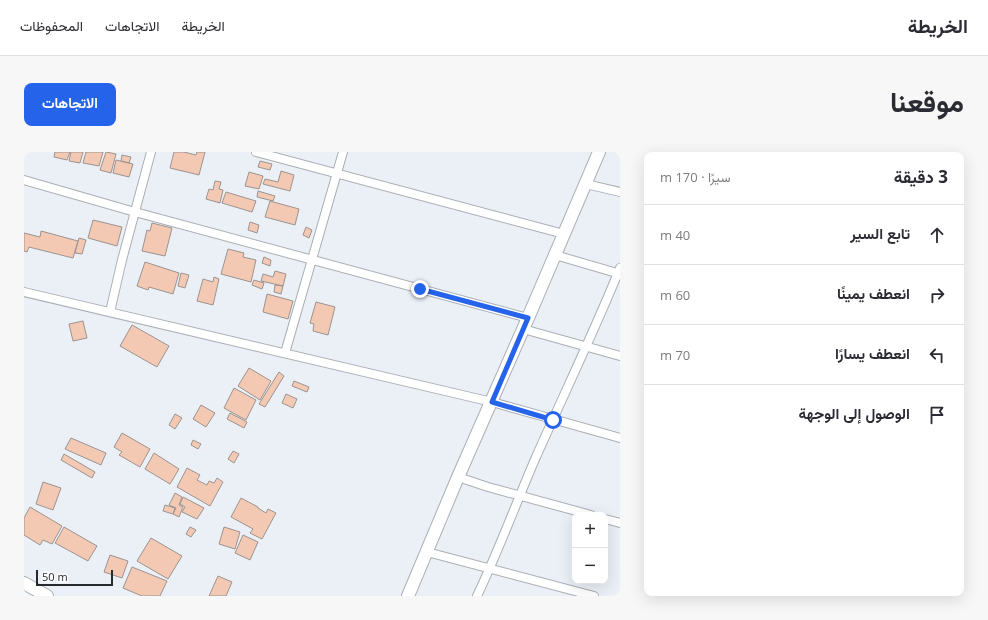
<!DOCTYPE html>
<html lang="ar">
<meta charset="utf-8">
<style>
body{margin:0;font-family:"Open Sans",Vazirmatn,sans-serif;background:#f7f7f7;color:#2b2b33;direction:rtl}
.controls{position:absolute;right:12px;bottom:12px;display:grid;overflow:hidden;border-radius:8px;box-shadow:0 4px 16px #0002}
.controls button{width:36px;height:36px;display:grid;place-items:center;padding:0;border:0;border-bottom:1px solid #e1e1e2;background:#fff;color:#2b2b33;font:20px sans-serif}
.scale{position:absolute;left:12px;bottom:10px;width:77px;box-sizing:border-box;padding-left:4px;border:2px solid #272a2c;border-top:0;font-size:11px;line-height:14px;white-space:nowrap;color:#272a2c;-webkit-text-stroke:3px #fcfdfe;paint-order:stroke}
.stop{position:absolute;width:12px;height:12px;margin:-9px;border:3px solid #2563eb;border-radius:50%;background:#fff}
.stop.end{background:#2563eb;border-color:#fff;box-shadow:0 1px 4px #0008}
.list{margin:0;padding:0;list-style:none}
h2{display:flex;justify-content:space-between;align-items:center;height:52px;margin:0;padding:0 16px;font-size:17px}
h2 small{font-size:13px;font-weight:400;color:#7c7c81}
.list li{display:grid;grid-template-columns:26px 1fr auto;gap:12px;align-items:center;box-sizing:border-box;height:60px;padding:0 16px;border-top:1px solid #e1e1e2}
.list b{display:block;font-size:15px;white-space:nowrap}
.list em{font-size:13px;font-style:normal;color:#7c7c81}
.icon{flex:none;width:22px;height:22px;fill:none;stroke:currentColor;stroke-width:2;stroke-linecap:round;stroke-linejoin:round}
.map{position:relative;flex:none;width:596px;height:444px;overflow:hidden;direction:ltr;border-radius:8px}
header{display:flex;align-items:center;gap:24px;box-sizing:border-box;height:56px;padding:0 20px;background:#fff;border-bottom:1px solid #e1e1e2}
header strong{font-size:19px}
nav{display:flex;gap:22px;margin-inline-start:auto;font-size:14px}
.intro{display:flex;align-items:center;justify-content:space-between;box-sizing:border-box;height:96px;padding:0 24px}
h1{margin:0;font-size:28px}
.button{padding:10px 18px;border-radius:8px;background:#2563eb;color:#fff;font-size:14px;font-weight:700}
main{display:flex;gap:24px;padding:0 24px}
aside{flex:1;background:#fff;border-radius:8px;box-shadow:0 4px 16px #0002}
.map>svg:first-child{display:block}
.building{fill:#f4c9b4;stroke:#9b938f}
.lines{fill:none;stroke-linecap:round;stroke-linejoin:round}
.street-casing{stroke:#aaafb5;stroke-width:10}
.secondary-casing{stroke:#aaafb5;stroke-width:14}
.street{stroke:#fff;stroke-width:8}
.secondary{stroke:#fff;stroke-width:12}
.route{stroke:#2563eb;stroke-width:5}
</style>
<header>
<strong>الخريطة</strong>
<nav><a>الخريطة</a><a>الاتجاهات</a><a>المحفوظات</a></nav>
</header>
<div class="intro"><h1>موقعنا</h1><a class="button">الاتجاهات</a></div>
<main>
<aside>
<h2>3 دقيقة<small>سيرًا · 170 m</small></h2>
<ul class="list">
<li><svg class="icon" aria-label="ahead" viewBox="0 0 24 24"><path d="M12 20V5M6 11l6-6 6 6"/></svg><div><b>تابع السير</b></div><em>40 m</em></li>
<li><svg class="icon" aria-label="right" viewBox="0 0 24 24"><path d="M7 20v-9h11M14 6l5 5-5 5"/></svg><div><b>انعطف يمينًا</b></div><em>60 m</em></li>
<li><svg class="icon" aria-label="left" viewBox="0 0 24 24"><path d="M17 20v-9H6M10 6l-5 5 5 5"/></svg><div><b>انعطف يسارًا</b></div><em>70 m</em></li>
<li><svg class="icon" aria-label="arrive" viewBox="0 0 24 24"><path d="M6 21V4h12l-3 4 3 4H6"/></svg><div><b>الوصول إلى الوجهة</b></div></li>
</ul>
</aside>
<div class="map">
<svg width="596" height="444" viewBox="0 0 596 444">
<rect width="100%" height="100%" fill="#ebf0f7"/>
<path class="building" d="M31,0H46L43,8L30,5Z
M47,0H59L56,11L45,9Z
M62,0H79L75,14L59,11Z
M82,0L92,2L87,21L76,18Z
M150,0H160L172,3L173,0H181L175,23L146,16Z
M98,3L107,5L105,11L97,9Z
M92,8L109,12L105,25L89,21Z
M236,9L248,12L246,18L234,15Z
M257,19L270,23L266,39L239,32L241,27L254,30Z
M225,20L239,24L235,37L221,34Z
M191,29L197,30L195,37L199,38L196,51L182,47L185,37L189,38Z
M234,39L251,44L249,49L233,45Z
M202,40L232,49L228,60L198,51Z
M246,49L275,57L271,73L241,65Z
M69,68L98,75L93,94L64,86Z
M226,70L235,73L233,81L224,78Z
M128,71L148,76L141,104L118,99L123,78L126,79Z
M282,75L288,78L285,86L279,83Z
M17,79L54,89L49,106L5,95L3,100L0,99V81L16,85Z
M55,86L62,88L58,102L51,101Z
M204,97L220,101L219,105L232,108L227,130L197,122Z
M240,105L247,108L246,114L238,111Z
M121,110L155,121L149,142L125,135L124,138L113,134Z
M251,119L262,122L259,134L237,129L239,122L249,125Z
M157,121L165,123L161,136L154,134Z
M190,125L195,127L189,153L173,149L179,127L189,130Z
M230,128L240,131L238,137L228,133Z
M251,133L259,134L257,142L250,140Z
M243,142L269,149L264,167L239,160Z
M292,150L311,155L304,183L289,179L290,172L286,171Z
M59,169L63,186L49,189L45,172Z
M108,173L145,194L133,215L96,194Z
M225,216L247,229L236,248L214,234Z
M255,220L260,224L241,255L235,252Z
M270,229L285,235L283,240L268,234Z
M210,236L232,248L222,268L200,256Z
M262,242L273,247L269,256L258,251Z
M177,253L191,261L182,275L169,267Z
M206,261L223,270L220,276L203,267Z
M151,262L158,266L151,277L145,273Z
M98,281L126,297L116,315L95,303L98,300L90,295Z
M47,286L82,301L77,313L41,297Z
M169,288L177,292L174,297L167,293Z
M209,299L215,302L210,311L204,307Z
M130,301L155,317L146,332L121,317Z
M40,302L71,320L68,326L37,308Z
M163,316L176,323L173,328L183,333L185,329L190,331L193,326L199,330L186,354L153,335Z
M19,330L37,336L29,358L12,352Z
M151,341L158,345L155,353L159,355L155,365L149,362L152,356L145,353Z
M159,345L180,356L173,367L158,360L161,355L156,352Z
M217,346L234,355V356L242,361L244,357L252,361L238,387L226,381L229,377L207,365Z
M141,353L151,356L149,362L139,359Z
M6,355L38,374L28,392L19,388L16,393L0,383V366Z
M40,375L73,394L64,409L31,391Z
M166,375L172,378L167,385L162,382Z
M200,375L216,380L211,397L195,392Z
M219,383L234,390L226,408L211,401Z
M127,386L158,404L144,427L113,409Z
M86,403L104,409L98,426L80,420Z
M108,415L143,429L136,444H118L99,436Z
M194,424L208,430L202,444H185Z"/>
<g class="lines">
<defs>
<path id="street" d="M232,0L540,82
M0,28L111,60L504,166
M562,32L596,40
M531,103L596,122
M0,140L468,250L596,286
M86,160L98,108L127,0
M499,177L596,204
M261,201L319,0
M434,325L464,335L567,363
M581,367L596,371
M403,400L570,444
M453,444C475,398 492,351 512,305C540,242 570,180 596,116"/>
<path id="secondary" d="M0,431L23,444
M384,444L434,325L504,166L575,0"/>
</defs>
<use href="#street" class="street-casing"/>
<use href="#secondary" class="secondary-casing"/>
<use href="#street" class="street"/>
<use href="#secondary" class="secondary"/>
</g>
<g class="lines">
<path class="route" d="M396,137L504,166L468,250L529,268"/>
</g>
</svg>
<div class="controls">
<button>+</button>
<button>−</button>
</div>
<div class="scale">50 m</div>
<div class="stop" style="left:529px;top:268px"></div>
<div class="stop end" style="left:396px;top:137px"></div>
</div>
</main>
